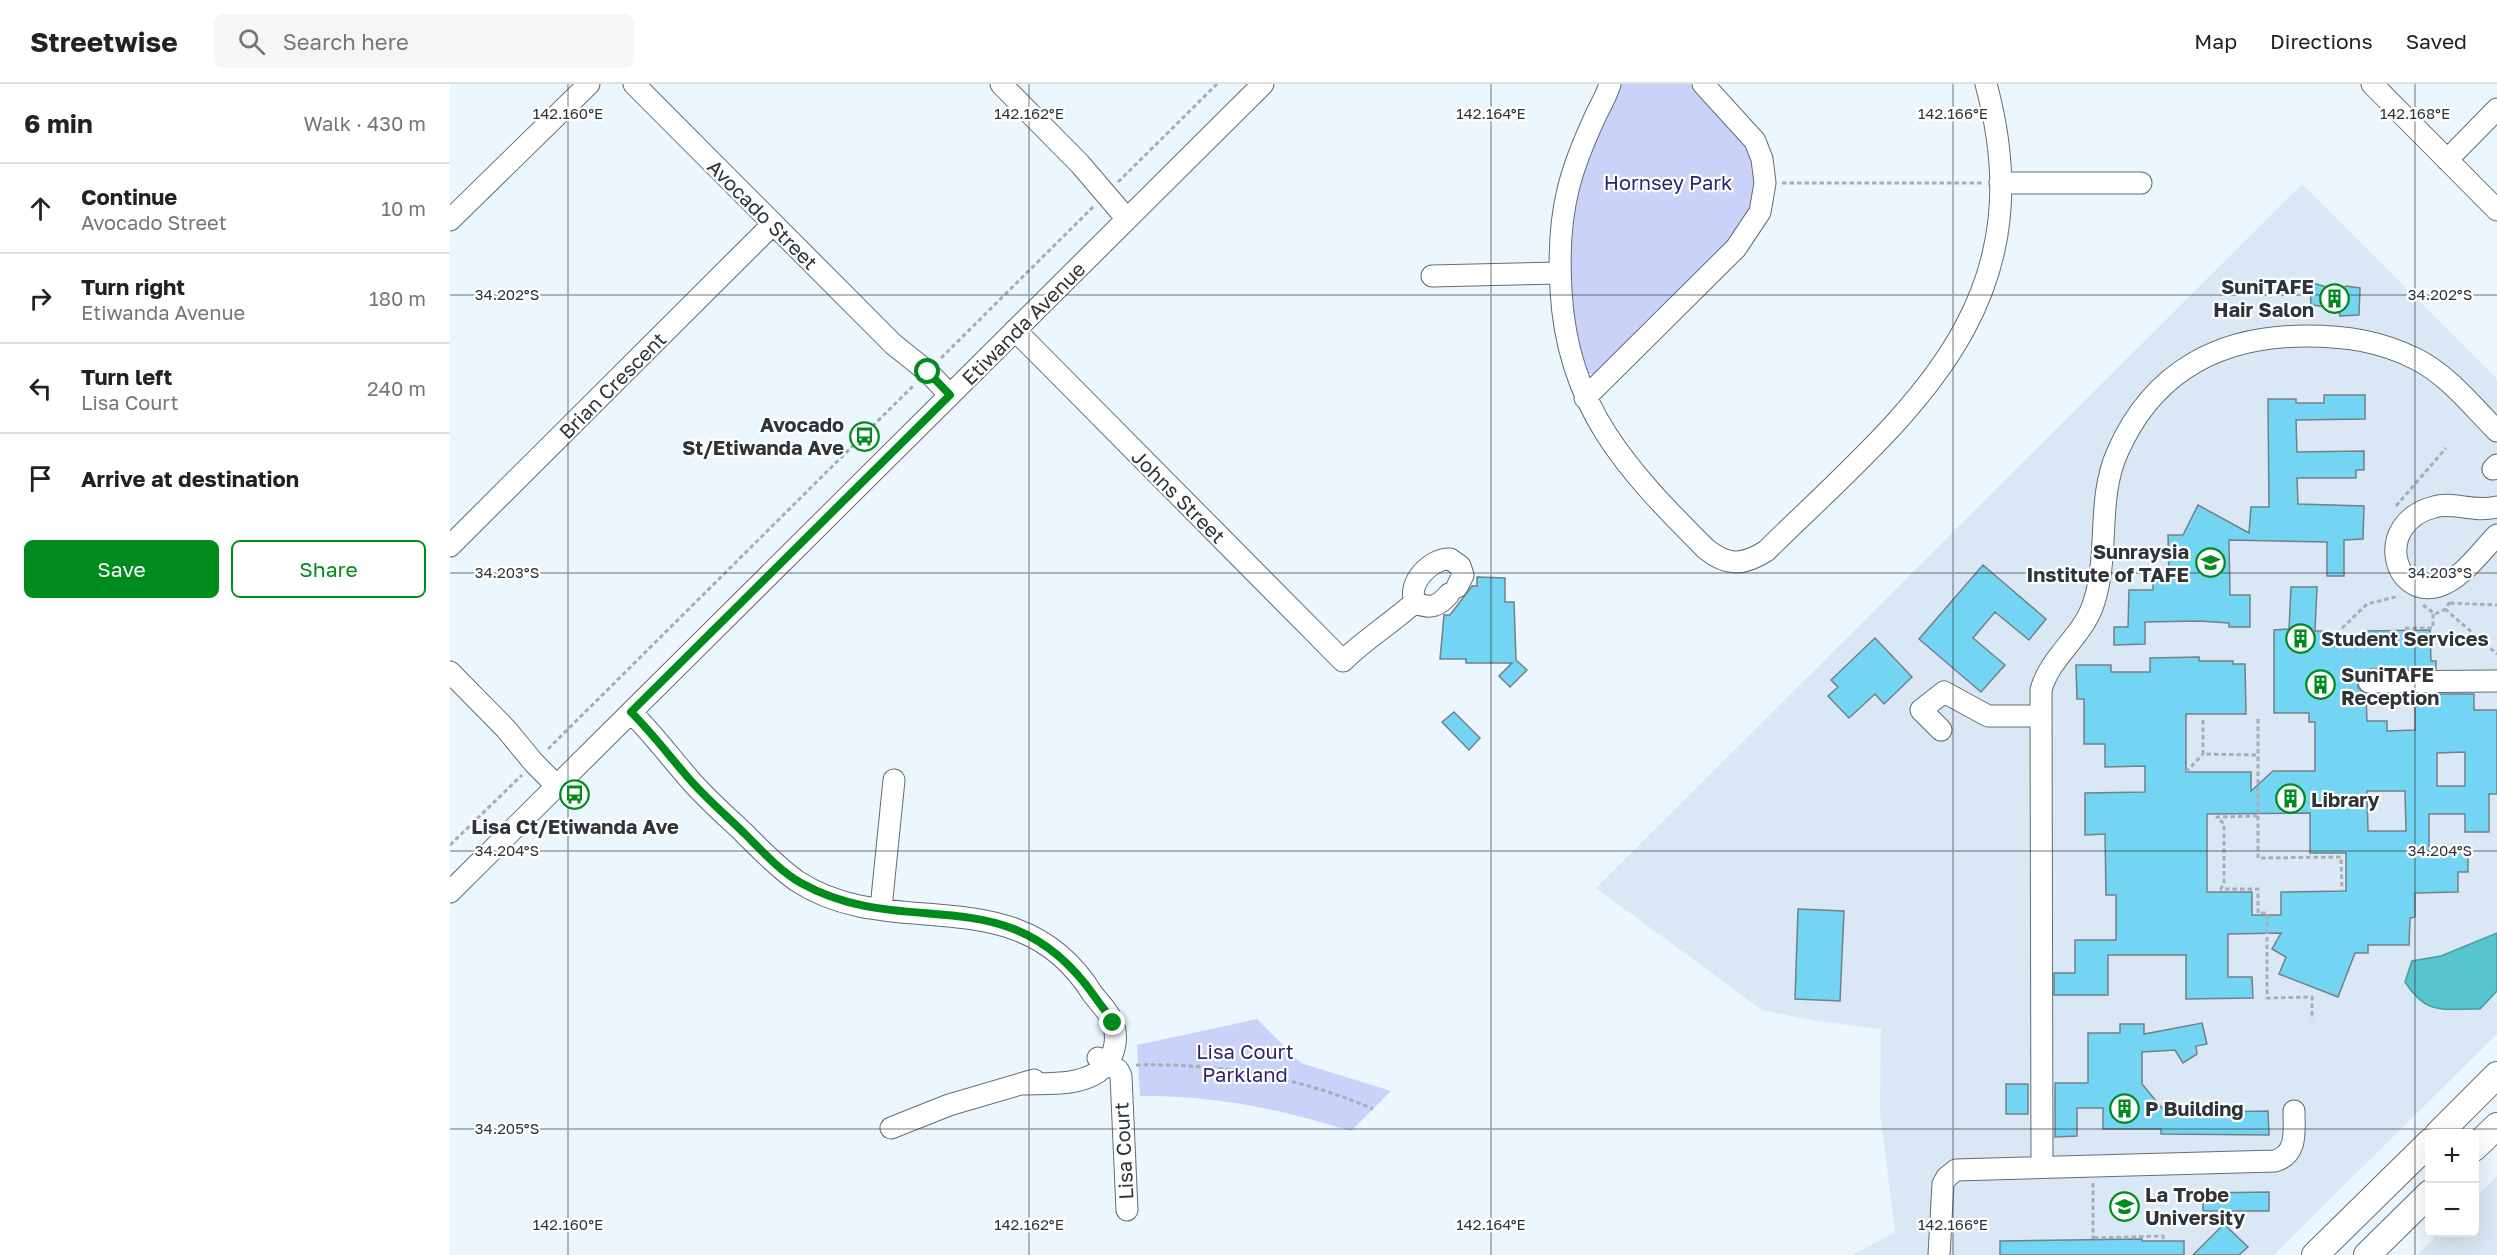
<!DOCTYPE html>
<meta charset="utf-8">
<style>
body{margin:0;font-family:"Golos Text",sans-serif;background:#f6f6f6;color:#222}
.controls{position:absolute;right:18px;bottom:18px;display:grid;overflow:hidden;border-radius:9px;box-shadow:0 6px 24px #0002}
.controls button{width:54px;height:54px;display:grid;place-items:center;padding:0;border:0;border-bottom:2px solid #e0e0e0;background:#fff;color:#222;font:30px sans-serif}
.stop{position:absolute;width:18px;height:18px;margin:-14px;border:4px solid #008c1c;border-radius:50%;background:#fff}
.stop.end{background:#008c1c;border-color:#fff;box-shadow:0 2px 6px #0008}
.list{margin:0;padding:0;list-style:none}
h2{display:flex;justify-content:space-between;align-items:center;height:78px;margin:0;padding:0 24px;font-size:26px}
h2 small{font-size:20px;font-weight:400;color:#767676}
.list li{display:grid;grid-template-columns:39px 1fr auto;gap:18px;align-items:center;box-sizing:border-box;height:90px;padding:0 24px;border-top:2px solid #e0e0e0}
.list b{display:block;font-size:22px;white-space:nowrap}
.list p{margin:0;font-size:20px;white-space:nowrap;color:#767676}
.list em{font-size:20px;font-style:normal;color:#767676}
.actions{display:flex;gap:12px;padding:18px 24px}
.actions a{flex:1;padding:14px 0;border:2px solid #008c1c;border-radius:9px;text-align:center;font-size:21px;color:#008c1c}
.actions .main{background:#008c1c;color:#fff}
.icon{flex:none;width:33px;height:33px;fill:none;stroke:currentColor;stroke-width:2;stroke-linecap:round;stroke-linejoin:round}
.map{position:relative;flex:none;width:2047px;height:1171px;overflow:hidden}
header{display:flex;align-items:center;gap:36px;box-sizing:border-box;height:84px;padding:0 30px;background:#fff;border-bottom:2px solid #e0e0e0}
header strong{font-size:28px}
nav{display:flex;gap:33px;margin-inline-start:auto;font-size:21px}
.search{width:420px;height:54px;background:#f6f6f6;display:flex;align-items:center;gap:15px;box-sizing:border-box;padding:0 21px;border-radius:9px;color:#767676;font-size:22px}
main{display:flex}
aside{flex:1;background:#fff}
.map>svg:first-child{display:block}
.built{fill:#d9e8f4}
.green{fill:#cbd2fa}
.water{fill:#57c5cd;stroke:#4b9aa0;stroke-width:1.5}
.building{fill:#74d4f3;stroke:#728187;stroke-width:1.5;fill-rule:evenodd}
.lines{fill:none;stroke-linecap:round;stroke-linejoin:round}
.minor-casing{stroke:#626e76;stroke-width:23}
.major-casing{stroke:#626e76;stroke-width:28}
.path{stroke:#a5aeb5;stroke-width:3;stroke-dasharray:4.5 3;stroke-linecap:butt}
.minor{stroke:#fff;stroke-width:21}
.major{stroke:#fff;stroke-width:26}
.route{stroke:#008c1c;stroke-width:8}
.ticks{fill:none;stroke:#2f3438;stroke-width:1.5;stroke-opacity:0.45}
.labels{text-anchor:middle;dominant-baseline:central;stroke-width:4.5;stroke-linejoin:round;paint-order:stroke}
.park-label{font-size:20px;fill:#292574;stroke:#fff}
.street-label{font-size:20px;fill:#2f3438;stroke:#fff}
.poi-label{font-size:20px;font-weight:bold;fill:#2f3438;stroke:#fff;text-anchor:start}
.ticks-label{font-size:15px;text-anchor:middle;fill:#2f3438;stroke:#fff;stroke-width:4.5;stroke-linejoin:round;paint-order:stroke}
</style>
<header>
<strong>Streetwise</strong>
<div class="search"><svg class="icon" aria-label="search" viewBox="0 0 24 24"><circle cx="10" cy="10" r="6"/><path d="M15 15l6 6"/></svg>Search here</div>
<nav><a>Map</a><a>Directions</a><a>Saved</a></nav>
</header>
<main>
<aside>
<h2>6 min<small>Walk · 430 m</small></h2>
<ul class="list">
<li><svg class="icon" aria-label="ahead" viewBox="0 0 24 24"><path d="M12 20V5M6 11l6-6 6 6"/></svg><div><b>Continue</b><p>Avocado Street</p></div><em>10 m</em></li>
<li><svg class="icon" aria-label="right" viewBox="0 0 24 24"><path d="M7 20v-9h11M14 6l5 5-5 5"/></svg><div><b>Turn right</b><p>Etiwanda Avenue</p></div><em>180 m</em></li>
<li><svg class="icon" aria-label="left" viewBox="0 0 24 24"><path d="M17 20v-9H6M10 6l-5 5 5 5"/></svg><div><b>Turn left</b><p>Lisa Court</p></div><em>240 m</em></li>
<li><svg class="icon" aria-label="arrive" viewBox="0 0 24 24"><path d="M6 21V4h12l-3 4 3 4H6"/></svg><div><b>Arrive at destination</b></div></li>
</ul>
<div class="actions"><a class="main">Save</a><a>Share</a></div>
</aside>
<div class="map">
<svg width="2047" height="1171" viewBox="0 0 2047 1171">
<rect width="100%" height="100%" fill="#ebf6fe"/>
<path class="built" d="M1852,100L2047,295V950L1824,1171H1403L1445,1148L1430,1028L1431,945L1366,937L1312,926L1146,804Z
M2047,1092V1171H1967L1990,1149L2024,1148L2025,1114Z"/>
<path class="green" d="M1169,0H1241C1274,33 1320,70 1303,122C1300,132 1291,142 1286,151L1145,291L1137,289L1123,246L1118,147L1136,71Z
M807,935L851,979L941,1007L901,1047C831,1025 763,1011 690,1012L687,961Z"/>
<path class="water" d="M2047,849V907L2030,925C1992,924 1978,933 1955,898L1962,877L1991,872Z"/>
<path class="building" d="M1860,198L1889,207L1896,202L1910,204L1909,231L1890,232L1888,224L1861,221Z
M1874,311H1915V335L1846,336L1847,368L1914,367V386H1906V394H1847L1848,420L1914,422L1913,455L1894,456V492H1877V458L1779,456L1780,511H1800V543H1779V539L1749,537L1695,538V560L1664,561V543H1678L1679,506H1703V496H1719L1718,451H1733L1748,421L1799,449L1801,423H1819L1818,315H1846V319H1874Z
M1533,481L1596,535L1579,556L1545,528L1523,554L1555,581L1531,608L1469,555Z
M1027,493L1055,494V518H1064L1066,576L1077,586L1060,603L1049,592L1062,579H1016V575H990L994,531H1000L1022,502H1027Z
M1841,503H1867L1865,547H1876V562H1914V547L1980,546L1981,577H1986V585H1919L1908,591V604L1916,610L1917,637H1937V647L1965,646V610H2024V626H2047V710H2039V748H2015V730H1979V766H2018V788H2008V808L1965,809V833L1960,834L1959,861H1918V869H1905L1888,913L1829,890L1836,873L1822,865L1831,849L1778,850V893H1802L1803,914L1736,915V871H1658V911H1604V889H1625V856H1666V811H1656L1655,750L1635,751V709L1695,708V682L1655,683V660H1634V615H1627L1626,581H1661V588H1700V574L1749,573V577H1783V580H1795L1796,630H1736V688H1801V707L1823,687H1865V638H1859V629H1824V546L1839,545ZM2015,668V702H1987V669ZM1917,707H1955L1956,747H1918ZM1860,729V769H1896V807L1831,808V831H1802V808H1757V730Z
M1425,554L1462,593L1434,620L1425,610L1399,634L1378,612L1388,603L1381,596Z
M1004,628L1030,654L1019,666L992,638Z
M1348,825L1394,827L1390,917L1345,915Z
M1752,939L1757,960L1746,962L1747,970L1733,979L1725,966L1692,968V1000L1716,1029L1818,1027L1819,1051L1711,1050V1045H1653V1024H1627V1052L1605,1053V999H1638V949H1670V940H1694V950Z
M1556,1000H1578V1030H1556Z
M1819,1108V1127H1753V1109Z
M1774,1140L1798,1163L1789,1171H1743Z
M1692,1155V1157H1734V1171H1550V1157Z"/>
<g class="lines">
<defs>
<path id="minor" d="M184,0L443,260L478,288L500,311
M551,0L630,80L677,135
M1160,0C1157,11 1150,22 1145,33C1134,57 1124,80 1118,106C1110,138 1109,172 1111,206C1117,323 1177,386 1256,465C1277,482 1293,482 1316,467C1459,327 1597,224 1536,0
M1922,0L2047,126
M1997,76L2047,25
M1550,99H1691
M0,136L139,0
M982,192L1110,189
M565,246L893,577C915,555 942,539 965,518C957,499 981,474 1000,475L1010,482L1013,491L1007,503
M1135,314L1286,164L1310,128L1315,99L1312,75L1305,57L1253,0
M2043,385L2047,381
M2047,423C2023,429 2003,417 1984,423C1923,439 1943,516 1989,502C2012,495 2031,467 2047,451
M0,462L323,140
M965,518C980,526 989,522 999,510
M0,588L56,645L84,679L107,702
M1919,598L2047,597
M181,628C201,648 217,669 235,690C252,711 273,729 293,748C310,765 327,783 347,797C442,860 568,791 642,909C649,919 659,927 663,939C669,956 664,977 648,988C627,1002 598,999 573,1000
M1491,646L1471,626L1494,608L1538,632H1590
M0,808L813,0
M431,824L444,696
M648,974L668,986L671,992L677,1126
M441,1044L499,1021L584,996
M1592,1083L1591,606C1600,572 1634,552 1644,518C1660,468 1646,415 1668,367C1704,286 1771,252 1856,252C1896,252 1930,257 1966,275C1998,291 2022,322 2047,347
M1489,1171L1493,1100L1497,1093L1506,1086L1825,1077C1848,1070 1844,1047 1844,1027"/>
<path id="major" d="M1988,1050L2047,991
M2024,1064L2047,1042
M1865,1171L1980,1058
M1917,1171L1980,1109"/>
</defs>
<use href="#minor" class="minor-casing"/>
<use href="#major" class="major-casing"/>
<path class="path" d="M668,98L767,0
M1332,99H1532
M491,274L644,122
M1946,422L1996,364
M2000,519L2047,521
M1973,521L1985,530L1994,526L2000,518
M1995,525L2047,570
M1955,544H1983V529
M1876,560L1917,520L1949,512
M1808,635V732L1767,733L1774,740V798L1771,805H1808V829H1817V914L1862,913V935
M1753,636V670L1807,671
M98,665L465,300
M1736,688L1753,670
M1808,732V774L1891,773L1892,807
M0,761L72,691
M686,981C767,979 847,992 923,1025
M1643,1099V1155
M1644,1154L1713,1152V1157"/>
<use href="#minor" class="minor"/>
<use href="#major" class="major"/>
</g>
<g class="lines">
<path class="route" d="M478,288L500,311L181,628C201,648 217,669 235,690C253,712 276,731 296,751C313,768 330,787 351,799C459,859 559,789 645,913C651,922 658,929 663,939"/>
</g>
<path class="ticks" d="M118,0V1171M579,0V1171M1041,0V1171M1503,0V1171M1965,0V1171M0,211H2047M0,489H2047M0,767H2047M0,1045H2047"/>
<defs>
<symbol id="building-ring" viewBox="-11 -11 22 22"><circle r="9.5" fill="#fff" stroke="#008c1c" stroke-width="1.5"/><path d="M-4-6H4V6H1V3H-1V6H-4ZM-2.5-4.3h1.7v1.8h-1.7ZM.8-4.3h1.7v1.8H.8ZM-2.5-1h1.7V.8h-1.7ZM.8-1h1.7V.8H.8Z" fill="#008c1c"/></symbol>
<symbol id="bus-ring" viewBox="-11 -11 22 22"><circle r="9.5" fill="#fff" stroke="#008c1c" stroke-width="1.5"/><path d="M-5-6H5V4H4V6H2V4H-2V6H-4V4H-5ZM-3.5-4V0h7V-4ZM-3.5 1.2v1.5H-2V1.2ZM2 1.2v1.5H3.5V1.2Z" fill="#008c1c"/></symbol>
<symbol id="university-ring" viewBox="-11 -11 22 22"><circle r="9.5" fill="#fff" stroke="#008c1c" stroke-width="1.5"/><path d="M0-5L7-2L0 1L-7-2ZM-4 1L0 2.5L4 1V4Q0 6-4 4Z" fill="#008c1c"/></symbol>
</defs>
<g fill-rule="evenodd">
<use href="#building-ring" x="1868" y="198" width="33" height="33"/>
<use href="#bus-ring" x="398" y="336" width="33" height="33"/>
<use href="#university-ring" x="1744" y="462" width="33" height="33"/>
<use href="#building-ring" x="1834" y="538" width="33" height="33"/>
<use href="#building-ring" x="1854" y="584" width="33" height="33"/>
<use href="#bus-ring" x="108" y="694" width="33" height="33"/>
<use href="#building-ring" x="1824" y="698" width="33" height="33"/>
<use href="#building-ring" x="1658" y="1008" width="33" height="33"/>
<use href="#university-ring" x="1658" y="1106" width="33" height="33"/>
</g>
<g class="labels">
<g class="park-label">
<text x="1218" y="98">Hornsey Park</text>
<text x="795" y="967">Lisa Court<tspan x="795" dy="23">Parkland</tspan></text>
</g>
<g class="street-label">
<text transform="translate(313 130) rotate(45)">Avocado Street</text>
<text transform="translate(573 239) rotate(-45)">Etiwanda Avenue</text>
<text transform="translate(162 301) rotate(-45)">Brian Crescent</text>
<text transform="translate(729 412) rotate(45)">Johns Street</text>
<text transform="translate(673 1067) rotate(-93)">Lisa Court</text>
</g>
<g class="poi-label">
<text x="1864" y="202" text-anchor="end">SuniTAFE<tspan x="1864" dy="23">Hair Salon</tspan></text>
<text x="394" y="340" text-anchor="end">Avocado<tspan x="394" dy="23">St/Etiwanda Ave</tspan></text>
<text x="1739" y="467" text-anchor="end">Sunraysia<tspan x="1739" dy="23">Institute of TAFE</tspan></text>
<text x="1871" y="554">Student Services</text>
<text x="1891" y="590">SuniTAFE<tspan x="1891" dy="23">Reception</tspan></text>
<text x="1861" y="715">Library</text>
<text x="125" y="742" text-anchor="middle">Lisa Ct/Etiwanda Ave</text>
<text x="1695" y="1024">P Building</text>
<text x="1695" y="1110">La Trobe<tspan x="1695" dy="23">University</tspan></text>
</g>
</g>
<g class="ticks-label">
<text x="118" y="35">142.160°E</text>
<text x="579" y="35">142.162°E</text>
<text x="1041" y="35">142.164°E</text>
<text x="1503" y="35">142.166°E</text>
<text x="1965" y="35">142.168°E</text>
<text x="57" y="216">34.202°S</text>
<text x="1990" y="216">34.202°S</text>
<text x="57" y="494">34.203°S</text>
<text x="1990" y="494">34.203°S</text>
<text x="57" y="772">34.204°S</text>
<text x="1990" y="772">34.204°S</text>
<text x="57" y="1050">34.205°S</text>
<text x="118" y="1146">142.160°E</text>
<text x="579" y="1146">142.162°E</text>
<text x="1041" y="1146">142.164°E</text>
<text x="1503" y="1146">142.166°E</text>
</g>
</svg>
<div class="controls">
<button>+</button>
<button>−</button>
</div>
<div class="stop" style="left:478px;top:288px"></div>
<div class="stop end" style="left:663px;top:939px"></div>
</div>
</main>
